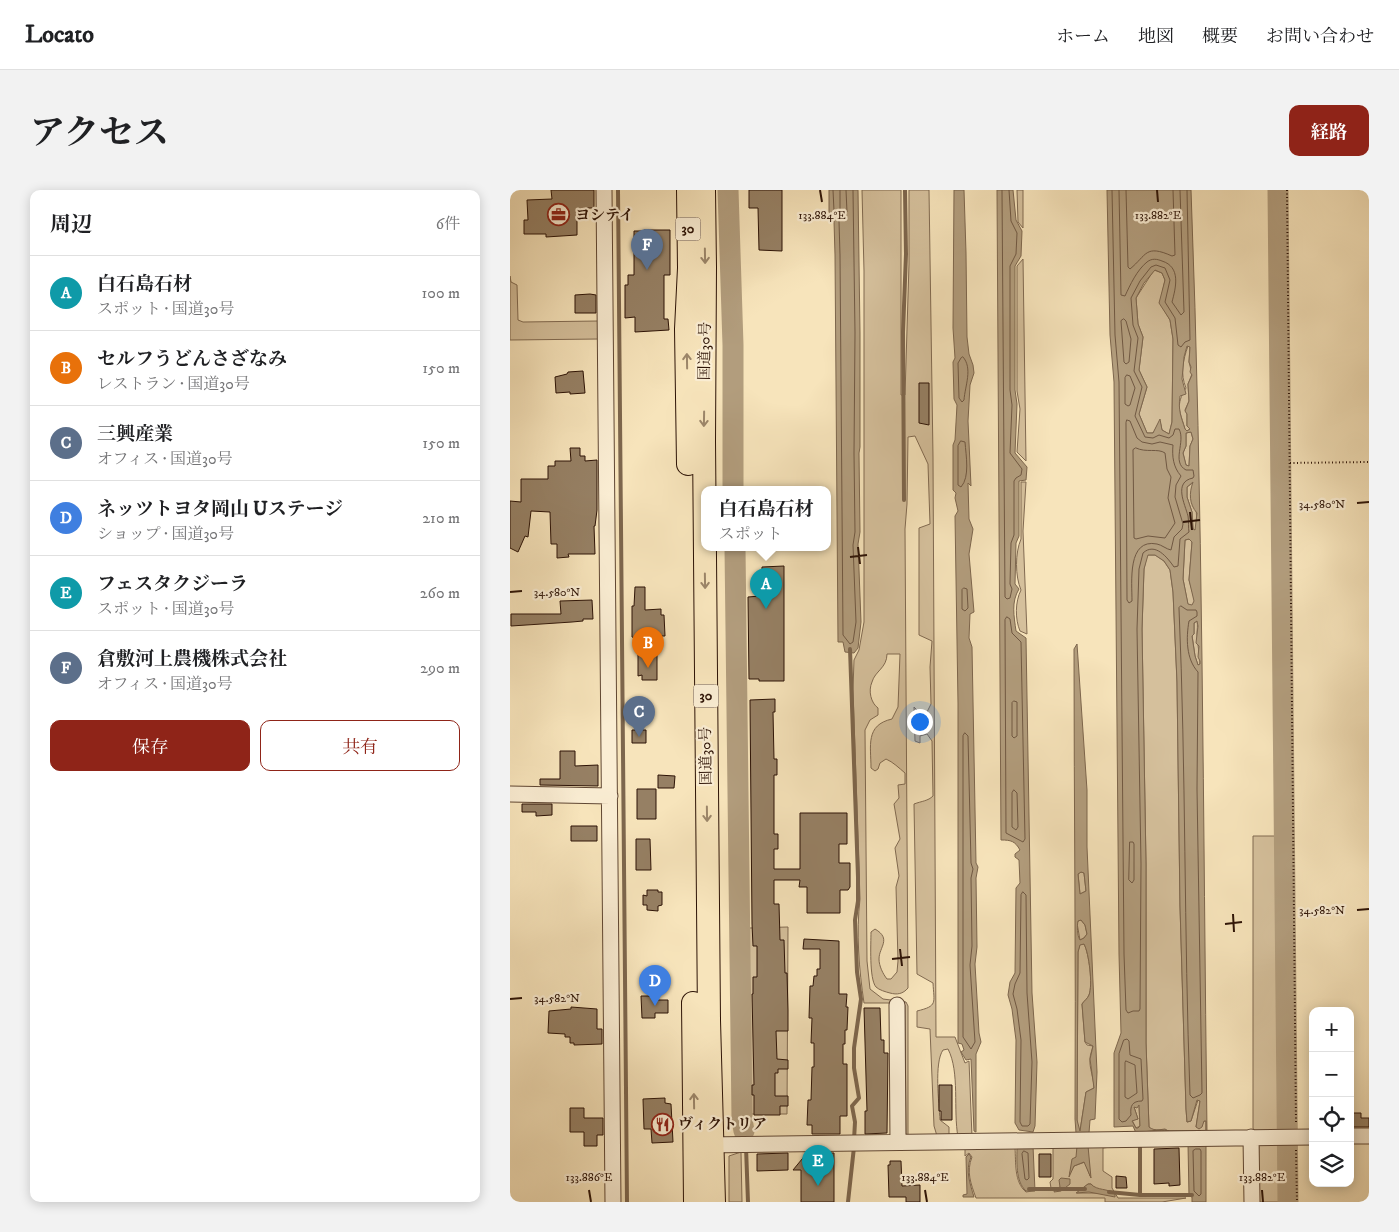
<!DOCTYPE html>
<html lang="ja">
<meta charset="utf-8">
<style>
body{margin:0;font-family:"IM FELL DW Pica","Noto Serif JP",serif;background:#f2f2f2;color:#202124}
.controls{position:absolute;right:15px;bottom:15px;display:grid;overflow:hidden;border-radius:10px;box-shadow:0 2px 12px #0003}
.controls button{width:45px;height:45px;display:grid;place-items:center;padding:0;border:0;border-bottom:1px solid #e0e0e0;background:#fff;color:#202124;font:25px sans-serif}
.you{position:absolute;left:409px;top:531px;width:18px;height:18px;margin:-12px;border:4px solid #fff;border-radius:50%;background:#1a73e8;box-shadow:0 0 0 8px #1a73e833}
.badge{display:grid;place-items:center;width:32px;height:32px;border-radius:50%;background:#8f2418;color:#fff;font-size:16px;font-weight:700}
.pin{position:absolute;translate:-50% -41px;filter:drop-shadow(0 1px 2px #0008)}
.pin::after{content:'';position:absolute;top:26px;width:18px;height:15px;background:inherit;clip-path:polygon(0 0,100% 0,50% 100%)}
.popup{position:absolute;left:191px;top:296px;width:130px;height:65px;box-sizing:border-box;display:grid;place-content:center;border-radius:10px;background:#fff;filter:drop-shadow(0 1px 4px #0005);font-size:16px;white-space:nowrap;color:#757577}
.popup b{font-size:19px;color:#202124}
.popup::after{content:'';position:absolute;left:50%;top:100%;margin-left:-10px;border:10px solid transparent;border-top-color:#fff}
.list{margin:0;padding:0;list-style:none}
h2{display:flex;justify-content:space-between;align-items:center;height:65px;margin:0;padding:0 20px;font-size:21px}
h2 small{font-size:16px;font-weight:400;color:#757577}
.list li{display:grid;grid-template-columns:32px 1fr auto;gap:15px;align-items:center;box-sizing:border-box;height:75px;padding:0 20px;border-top:1px solid #e0e0e0}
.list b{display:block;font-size:19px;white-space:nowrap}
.list p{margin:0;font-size:16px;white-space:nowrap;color:#757577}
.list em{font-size:16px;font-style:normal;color:#757577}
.actions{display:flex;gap:10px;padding:15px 20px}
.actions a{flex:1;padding:11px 0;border:1px solid #8f2418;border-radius:10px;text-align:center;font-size:18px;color:#8f2418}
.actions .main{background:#8f2418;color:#fff}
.icon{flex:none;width:28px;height:28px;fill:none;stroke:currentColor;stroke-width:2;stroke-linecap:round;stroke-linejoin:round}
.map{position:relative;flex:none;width:859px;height:1012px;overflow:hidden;border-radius:10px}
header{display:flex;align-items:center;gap:30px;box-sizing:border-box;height:70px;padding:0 25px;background:#fff;border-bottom:1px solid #e0e0e0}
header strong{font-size:24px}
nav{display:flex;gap:28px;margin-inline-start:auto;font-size:18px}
.intro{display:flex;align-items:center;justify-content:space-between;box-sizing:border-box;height:120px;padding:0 30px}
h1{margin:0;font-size:35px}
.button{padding:12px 22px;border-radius:10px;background:#8f2418;color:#fff;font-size:18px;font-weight:700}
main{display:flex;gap:30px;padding:0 30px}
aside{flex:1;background:#fff;border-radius:10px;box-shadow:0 2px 12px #0003}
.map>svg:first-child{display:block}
.green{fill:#d5c09c;stroke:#816a51;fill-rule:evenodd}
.water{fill:#b29d7d;stroke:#7d664d;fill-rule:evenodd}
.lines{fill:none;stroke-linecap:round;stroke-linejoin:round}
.shore{stroke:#705842;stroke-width:1}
.stream{stroke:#7d664d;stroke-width:4}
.river{stroke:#b29d7d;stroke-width:21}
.building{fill:#968064;stroke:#2d1306}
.minor-casing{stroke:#604733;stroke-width:17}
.highway-casing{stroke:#2d1306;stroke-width:24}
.path{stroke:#2d1306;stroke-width:2;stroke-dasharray:1 2.5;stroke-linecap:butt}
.minor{stroke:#faedd3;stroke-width:15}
.highway{stroke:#f7e4bb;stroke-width:22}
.oneway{stroke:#9c866a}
.ticks{fill:none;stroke:#2d1306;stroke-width:2}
.labels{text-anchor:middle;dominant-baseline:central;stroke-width:4.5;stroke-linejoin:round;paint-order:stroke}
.shield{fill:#faedd3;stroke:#6a5444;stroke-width:1}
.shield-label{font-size:14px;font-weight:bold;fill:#2d1306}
.poi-label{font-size:15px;font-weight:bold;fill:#2d1306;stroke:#faedd3;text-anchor:start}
.street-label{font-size:15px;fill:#2d1306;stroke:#faedd3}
.ticks-label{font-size:12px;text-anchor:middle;fill:#2d1306;stroke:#faedd3;stroke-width:4.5;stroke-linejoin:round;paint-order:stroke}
</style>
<header>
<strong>Locato</strong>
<nav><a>ホーム</a><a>地図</a><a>概要</a><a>お問い合わせ</a></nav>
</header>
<div class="intro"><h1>アクセス</h1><a class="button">経路</a></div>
<main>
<aside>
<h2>周辺<small>6件</small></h2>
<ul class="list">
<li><span class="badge" style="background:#0f9aa8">A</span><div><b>白石島石材</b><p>スポット · 国道30号</p></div><em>100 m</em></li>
<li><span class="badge" style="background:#e8710a">B</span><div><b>セルフうどんさざなみ</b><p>レストラン · 国道30号</p></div><em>150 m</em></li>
<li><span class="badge" style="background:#5c6f8a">C</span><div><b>三興産業</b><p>オフィス · 国道30号</p></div><em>150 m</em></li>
<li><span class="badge" style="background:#3f7fe0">D</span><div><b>ネッツトヨタ岡山 Uステージ</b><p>ショップ · 国道30号</p></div><em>210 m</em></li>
<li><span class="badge" style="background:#0f9aa8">E</span><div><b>フェスタクジーラ</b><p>スポット · 国道30号</p></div><em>260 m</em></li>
<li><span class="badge" style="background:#5c6f8a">F</span><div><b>倉敷河上農機株式会社</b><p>オフィス · 国道30号</p></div><em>290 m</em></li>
</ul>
<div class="actions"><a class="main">保存</a><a>共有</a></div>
</aside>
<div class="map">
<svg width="859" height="1012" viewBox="0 0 859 1012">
<rect width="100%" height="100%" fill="#f7e4bb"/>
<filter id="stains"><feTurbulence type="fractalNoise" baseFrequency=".004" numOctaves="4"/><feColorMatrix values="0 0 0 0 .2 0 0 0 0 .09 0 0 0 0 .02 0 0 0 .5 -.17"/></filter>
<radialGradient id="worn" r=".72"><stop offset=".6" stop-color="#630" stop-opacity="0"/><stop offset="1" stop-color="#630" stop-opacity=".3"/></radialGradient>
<path class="green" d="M352,0H391V205H395L399,74V0H419L423,267L426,847H445L455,873L459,871L462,947H448C443,920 450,882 438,859L433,860C424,873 429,913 430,930L439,937V947H396L395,815L378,813H354C349,779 346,743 350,709L343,499L344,470L349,460L354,432V81ZM405,246L418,274L420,334L409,338V445L422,451L420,477L421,514L416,524L412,525L404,517L405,551L410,553V546L417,544L422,551L423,606C418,611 412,611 404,614L407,784L423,793C424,813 428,816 407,821V837L420,839L424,936L427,946L398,947V816L396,812L373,809L360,799L357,771L355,540L360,530L368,525V518C361,513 358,501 362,492C365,481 377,478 377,464H390L388,517L382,529C355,535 361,556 361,578L365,581L368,579L370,573L376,569C383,572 389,578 395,583V594L388,595L389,608L384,614L390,649L385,658L389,686L386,697L388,771L387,782L381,789H377C373,784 369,776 369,769C369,757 382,749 365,739L361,742C361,753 359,789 366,797C369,800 376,802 380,803C387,805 393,804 398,798L395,339L397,314L398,247Z
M507,0H513V38L508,32Z
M513,69L516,271L507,262L510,219L507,201V76Z
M644,80L652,83L655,90L650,113L660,130L663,149L662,232L659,244L652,240L650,231L643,243H637L629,224L637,197L629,180L633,147L628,134L626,108Z
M0,86L1,92L7,95L8,130L13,132L88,131L89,149L0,150Z
M678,156H680L679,172L682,184L678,194L679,211L675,220L677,224V236L680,239L677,241L675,239C670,222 665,215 676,198C670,184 673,170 678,156Z
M681,242L683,249L680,256L679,276L676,275L673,263L676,256V243Z
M511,292H516L513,341L517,444L510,441C505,429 505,412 511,400C505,386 505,363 511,349Z
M684,292L687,332L686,340L683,339L682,322L677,307V297Z
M680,349L682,352L679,390L685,411L682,416L678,415L673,389L675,350Z
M637,365H645L654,371L660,380L663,402L667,492L670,716L676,919L677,932L681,931L688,910L690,911L686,937L696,930V941H660C653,939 645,942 639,938L636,853V674L632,439L634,379Z
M687,431C688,436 687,439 687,444C687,454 690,464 690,474L688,475L685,466L682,445L684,444V433Z
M743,646H771L772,942H744L743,938Z
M571,682L574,683L576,701L570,704L568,684Z
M571,730L575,735L577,744L574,748L570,750L567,733L568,731Z
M278,737L277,924H241L239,738Z
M570,754H574C579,763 583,795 579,805C578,808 574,811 572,814L575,852L577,855L583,856C582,860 580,865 580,869C579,877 584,889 584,898L576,902L570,941L568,939L567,930L568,762Z
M629,915L630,936L626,938L622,930L628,929L624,917Z
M749,952H773V1012H747Z
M543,954L601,957L593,958V981L602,987V998L608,1008H676L652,1012H595V1008H466C461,994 456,982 462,967L459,963L455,966V956L505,958C506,973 504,992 516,1002L541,998L540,992L543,989ZM577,956L580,986L575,972L564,976L560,983L563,970ZM578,994H581L590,1003H567Z
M231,962L232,1012H219V966Z"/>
<path class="water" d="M319,0H348L350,143V257L349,263L350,342L348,354L351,432L348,458L344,463L335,462L333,452H328L325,65L324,31L319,22Z
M444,0H454L456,63L457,147L459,164L463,175L464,183L460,195L458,231L461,296L458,293L459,329L463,339L459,364L464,422L460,424L459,448L462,457L466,673L468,677L466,688L467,757L465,774L469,843L471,852L466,864V942L464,941L461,869L456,870L451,862L454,860L452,854L448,853V513L445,326L448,321L445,308L446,303L443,300V255L445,250L447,215L444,209L443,172L445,168L443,138Z
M487,0H503L506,30L512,41L511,66L505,76V200L507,214L505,263L517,277L516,290L509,291V346L506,353L505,394L509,399C501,412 504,426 506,441L516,448L522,803L527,872L525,936L523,942L509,940L505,933L506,850L502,819L498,805L500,792L505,783L506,698L510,693L509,670L505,667V664L510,660C505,651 501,650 491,650Z
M597,0H681C693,314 693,628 697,942H660L655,939L626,943L623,936L604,937V863L611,843L609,764L604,192L600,145ZM645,80L652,83L655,90L649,113L660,130L663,149L662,232L659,244L652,240L650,229L643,243H637L629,224L637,197L629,180L633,147L628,134L626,108L634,93ZM677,156L680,157L679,172L681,177L680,182L682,185L678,194L679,211L675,221L677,224V236L680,239L677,241L675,239C671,226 668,221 670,206L676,204L672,189L674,167ZM681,242L683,249L680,256L679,276L676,275L673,263L676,256V243ZM683,292C679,303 679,314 687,323L685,340L683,339L682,322L677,307V297ZM679,349L682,352L679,390L684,411L682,415L678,414L673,389L675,350ZM638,365H645L654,371L660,380L663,402L667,492L670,716L676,919L677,932L681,931L687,910L690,911L686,937L689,939L692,937L694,931H696V941H660C653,939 645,942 639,937L636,853V674L632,439L634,379ZM687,431L688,436L686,453L689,456L688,467L690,471V474L688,475L685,466L682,446L684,444V433ZM629,915L630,936L628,938H626L622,931L628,929L624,917L627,918Z
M567,454L577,600V657L587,882L585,929L580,930L579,943H566L565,929C566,772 564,616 564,459ZM571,682L574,683L576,701L570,704L568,684ZM571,730L575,735L577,744L574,748L570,750C567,745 567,736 568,731ZM574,754C579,763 583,795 579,805C578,808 574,811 572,814L575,852L583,856L580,869L584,898L576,902L570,941L567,930L568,762L570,755Z
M678,954H696V1012H682V1007L679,1006Z
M507,956H523L525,1001H516C505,991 507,971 507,956Z
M567,956H578L581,988L574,972L564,976L559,987L562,969L566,967Z
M459,964L461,967C455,981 460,993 464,1007H453V1005L457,1004L456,967Z
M551,988L560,989V994L551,1001L544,1002L545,999L550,997L549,990Z
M578,994H581C587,1001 598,998 605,1004V1007L579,1002L566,1003Z"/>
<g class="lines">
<path class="shore" d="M323,0L324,21L329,31L330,65L333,445L340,454L343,452L346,432L343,355L345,342L344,263L345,143L343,0
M330,0V19L334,24L337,22L336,0
M492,0L495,407L497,409L500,408L502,399L500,394L501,353L504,345V291L506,288L511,285L512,279L500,263L502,215L500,200V76L506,64L507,43L501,31L499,0
M602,0L605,145L609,192L614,764L616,820L618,823L623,821H629L630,819L631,674L627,439L629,379L633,363C645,352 657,367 664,377L668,376L670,349L679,342C678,337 679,332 678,326C675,314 663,292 683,288L684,286L683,280H676C661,272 676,252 669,239H665L663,245L659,248L649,245L643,248L635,247L625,226L632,197L624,181L628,148L623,135L621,108L630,91L641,77L646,75L655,78L660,90L655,112L665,128L668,155L671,157L675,152L680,150L677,0
M609,0L611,105L615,106C620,95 627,80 637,72C642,68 647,69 652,71C671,77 666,97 662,112L671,125L674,122L670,0
M616,0L618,77L620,79C637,65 635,54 662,66L665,65L663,0
M614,129L616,131L621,149L619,172L616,174L614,172L611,131Z
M453,167C463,178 455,196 454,210L452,212L449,208L448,173L451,168Z
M617,185L620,186L625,198L620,215L618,216L615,214V188Z
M617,230L620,231L627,248L632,252L642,254L650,252L663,255C662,266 663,277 671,286L666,295L665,307L673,334L672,339L664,347L661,360C656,359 652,355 647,354C617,348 622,392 622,411L619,413L617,410L616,233Z
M451,251L455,252C456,266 460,287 451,297L448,295V256Z
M626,258C636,263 648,258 655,263L657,279L661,287L658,308L665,333L655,348L638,346L626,349L624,348L623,260Z
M454,398L457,399L458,418L455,421L452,419V400Z
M671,416L677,420H686L687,422V426L679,431C676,448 676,469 688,482L687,599L692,903L690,905L683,908L680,905C674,743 676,581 669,418Z
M497,427L500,429L502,443L511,452L515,649L513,652L496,643L495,430Z
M504,511L507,512V546L504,548L502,546V513Z
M455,543L458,546L461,673L463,679L461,688L462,756L460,775L465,852L461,859L453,847V546Z
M504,600L507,603L508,637L506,640L502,637V603Z
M620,652H623L624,654V690L622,693L619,690Z
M513,702L516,705L517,803L522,872L520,934L518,936H512L510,932L511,850L507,819L503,804L505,794L510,783L511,705Z
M614,850L617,849L619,851L620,865L631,869L633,909L632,911C622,911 620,916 621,925L616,931L612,932L609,929V864Z
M616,871L625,875L627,903L618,909L615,907V873Z
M686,959H690L691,961V1004L689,1006L684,1001L683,961Z
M514,961L518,963L519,988L517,990L515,989L512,964Z"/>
<path class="stream" d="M108,0L117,1012
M394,310L393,142L396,64L395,0
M340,459L348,687V711L345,730L347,782L351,809L344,858V878L349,908L342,916L345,932L344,950
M234,941L235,950
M236,957L238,1012
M519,999H575
M599,1002L630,1005H682
M630,1005V954
M338,1012L344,957"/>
<path class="river" d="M218,0L223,155V300
M768,0L778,1012
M225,358L232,929L234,941"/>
</g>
<path class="building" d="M41,0H84V18H77V30H67V45L36,47V44H14V30H18L17,10L42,9Z
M239,0H272V61L249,60L248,18H239Z
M134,40H160V85H154V129H158L159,140L125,142V127L115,128V95H118V85H124V41H134Z
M80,104L86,105V123H65V105Z
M73,181L75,203L60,204V202L46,203L45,187L57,184L58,182Z
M409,193H419V235L409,233Z
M60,258H70V266H75V271L87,270V320L85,336H84L85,364H58L59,367L47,368V354H41L40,322L21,321L18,347L15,346L8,362L0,358V311L11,312V289H38V276H45V271H61Z
M274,376V491H249V489H239L238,407L250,406V386H252V377Z
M125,397H135V420L151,419V425H154L155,446H144V465H147V490H132V485L128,486V449L122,447V416H124Z
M82,410L83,429H73V431L62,432L1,436V424H51L50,411Z
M265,509V522H263L264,569H267V585H264V644H268V659H264V679H290V623H337V654H329V673H340V697L338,700H330V723H297V697H289L290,690H264V714H269L270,750H274L275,783H277L278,820V841H266L267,869L278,870V879H268V883H265V906H278V916H270V925H244V905H242V895H244L242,804H243V787H247V756H243L242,734L240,510Z
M122,540H136V553H122Z
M50,561H65V576L88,575V596L30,595V589H50Z
M148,585L165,586L164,598H148Z
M127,599H146V629H127Z
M12,614H42V625L26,626V622H12Z
M61,636H87V651H61Z
M126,649H140L141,680H126Z
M137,700H148V702H152V715L148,716V721L137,720V715H133V705L137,706Z
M294,749L329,751V804H337L336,817H338L337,840H335V854H333V874H337V926H330V944H302V935H297L298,910H301L302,877H304V853H301L302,828H299L300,796H303L304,786H307V779H310V759H293Z
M131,806H145V810H158V823H145V828H132Z
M61,817L87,819V839H92V854L64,855V853H60V847H55V844L38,843L39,821L61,819Z
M354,818H370L371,850H374V863H378L377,943L355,944V921H357Z
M429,895H442V930H431V921H429Z
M155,908V913L161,914L163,952L142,953L141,939H134L133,909Z
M60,918H74V928H93V945H87V956H74V942H60Z
M840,923H851V928H859V937H840Z
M669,958L670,995L659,996V993L644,994V959Z
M278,963V980L247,981V964Z
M297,963H324V1012H291V980H283Z
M529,964H541V987H529Z
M380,971H391L392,996L410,995V1012H396V1007H379L378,975H380Z
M606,986L616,987L617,998H606Z"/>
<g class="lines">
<defs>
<path id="minor" d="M94,0L103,1012
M0,604L100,606
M387,815L388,952
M840,946H859
M741,947L742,1012
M194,955L803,947"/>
<path id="highway" d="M178,0L179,78L176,139L178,274
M194,0L195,77L194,251L199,830L204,1012
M183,813L185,1012"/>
</defs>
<use href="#minor" class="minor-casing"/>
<use href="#highway" class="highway-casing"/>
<path class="path" d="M777,0L786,933
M780,273L859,272
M786,960L787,1012"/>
<use href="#minor" class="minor"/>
<use href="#highway" class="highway"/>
</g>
<defs><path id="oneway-shaft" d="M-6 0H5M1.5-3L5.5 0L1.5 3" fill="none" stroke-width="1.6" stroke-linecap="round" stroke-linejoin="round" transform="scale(1.25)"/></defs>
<g class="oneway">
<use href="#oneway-shaft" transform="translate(195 66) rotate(89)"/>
<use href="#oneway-shaft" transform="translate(177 171) rotate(-91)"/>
<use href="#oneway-shaft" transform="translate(194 229) rotate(91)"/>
<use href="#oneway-shaft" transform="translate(195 391) rotate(89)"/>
<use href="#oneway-shaft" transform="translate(197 624) rotate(89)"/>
<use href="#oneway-shaft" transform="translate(184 911) rotate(-91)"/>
</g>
<path class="ticks" d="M310,0L312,12M647,0L648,12M847,313L859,312M680,322L682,340M673,332L690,330M348,357L350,374M340,367L357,365M0,402L12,401M847,720L859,719M723,724L724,742M715,734L732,732M390,759L392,776M382,769L400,767M0,809L12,808M79,1000L81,1012M415,1000L417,1012M752,1000L753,1012"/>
<defs>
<symbol id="office-ring" viewBox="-11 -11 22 22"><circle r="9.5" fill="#faedd3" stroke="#8f2418" stroke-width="1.5"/><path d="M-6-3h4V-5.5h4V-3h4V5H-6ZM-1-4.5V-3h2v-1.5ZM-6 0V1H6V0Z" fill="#8f2418"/></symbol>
<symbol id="restaurant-ring" viewBox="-11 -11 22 22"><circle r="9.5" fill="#faedd3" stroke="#8f2418" stroke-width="1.5"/><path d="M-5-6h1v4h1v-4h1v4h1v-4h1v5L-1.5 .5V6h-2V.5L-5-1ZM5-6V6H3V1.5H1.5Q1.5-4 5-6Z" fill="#8f2418"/></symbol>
</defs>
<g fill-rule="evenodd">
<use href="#office-ring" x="36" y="12" width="25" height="25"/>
<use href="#restaurant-ring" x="140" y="922" width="25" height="25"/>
</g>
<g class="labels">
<g class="shield">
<rect x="165.5" y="27.5" width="25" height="23" rx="4"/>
<rect x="183.5" y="494.5" width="25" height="23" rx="4"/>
</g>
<g class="shield-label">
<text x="178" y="39">30</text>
<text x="196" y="506">30</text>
</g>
<g class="poi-label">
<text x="65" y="25">ヨシテイ</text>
<text x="168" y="934">ヴィクトリア</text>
</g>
<g class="street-label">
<text transform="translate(195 161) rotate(-89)">国道30号</text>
<text transform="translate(196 566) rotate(-91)">国道30号</text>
</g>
</g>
<g class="ticks-label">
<text x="312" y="29">133.884°E</text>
<text x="648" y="29">133.882°E</text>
<text x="812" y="318">34.580°N</text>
<text x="47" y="406">34.580°N</text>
<text x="812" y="724">34.582°N</text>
<text x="47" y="812">34.582°N</text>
<text x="79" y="991">133.886°E</text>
<text x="415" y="991">133.884°E</text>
<text x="752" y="991">133.882°E</text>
</g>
<rect width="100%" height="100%" filter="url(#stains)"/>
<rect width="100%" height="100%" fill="url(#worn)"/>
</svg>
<div class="controls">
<button>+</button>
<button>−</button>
<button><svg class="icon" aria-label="locate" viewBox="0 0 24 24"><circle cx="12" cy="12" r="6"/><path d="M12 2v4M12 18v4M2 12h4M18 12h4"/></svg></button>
<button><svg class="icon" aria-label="layers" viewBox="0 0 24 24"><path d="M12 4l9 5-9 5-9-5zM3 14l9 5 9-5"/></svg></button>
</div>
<div class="you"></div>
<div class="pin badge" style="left:256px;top:419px;background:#0f9aa8">A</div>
<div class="popup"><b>白石島石材</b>スポット</div>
<div class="pin badge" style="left:138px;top:478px;background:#e8710a">B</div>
<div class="pin badge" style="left:129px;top:547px;background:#5c6f8a">C</div>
<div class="pin badge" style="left:145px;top:816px;background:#3f7fe0">D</div>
<div class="pin badge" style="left:308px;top:996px;background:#0f9aa8">E</div>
<div class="pin badge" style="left:137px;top:80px;background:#5c6f8a">F</div>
</div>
</main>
